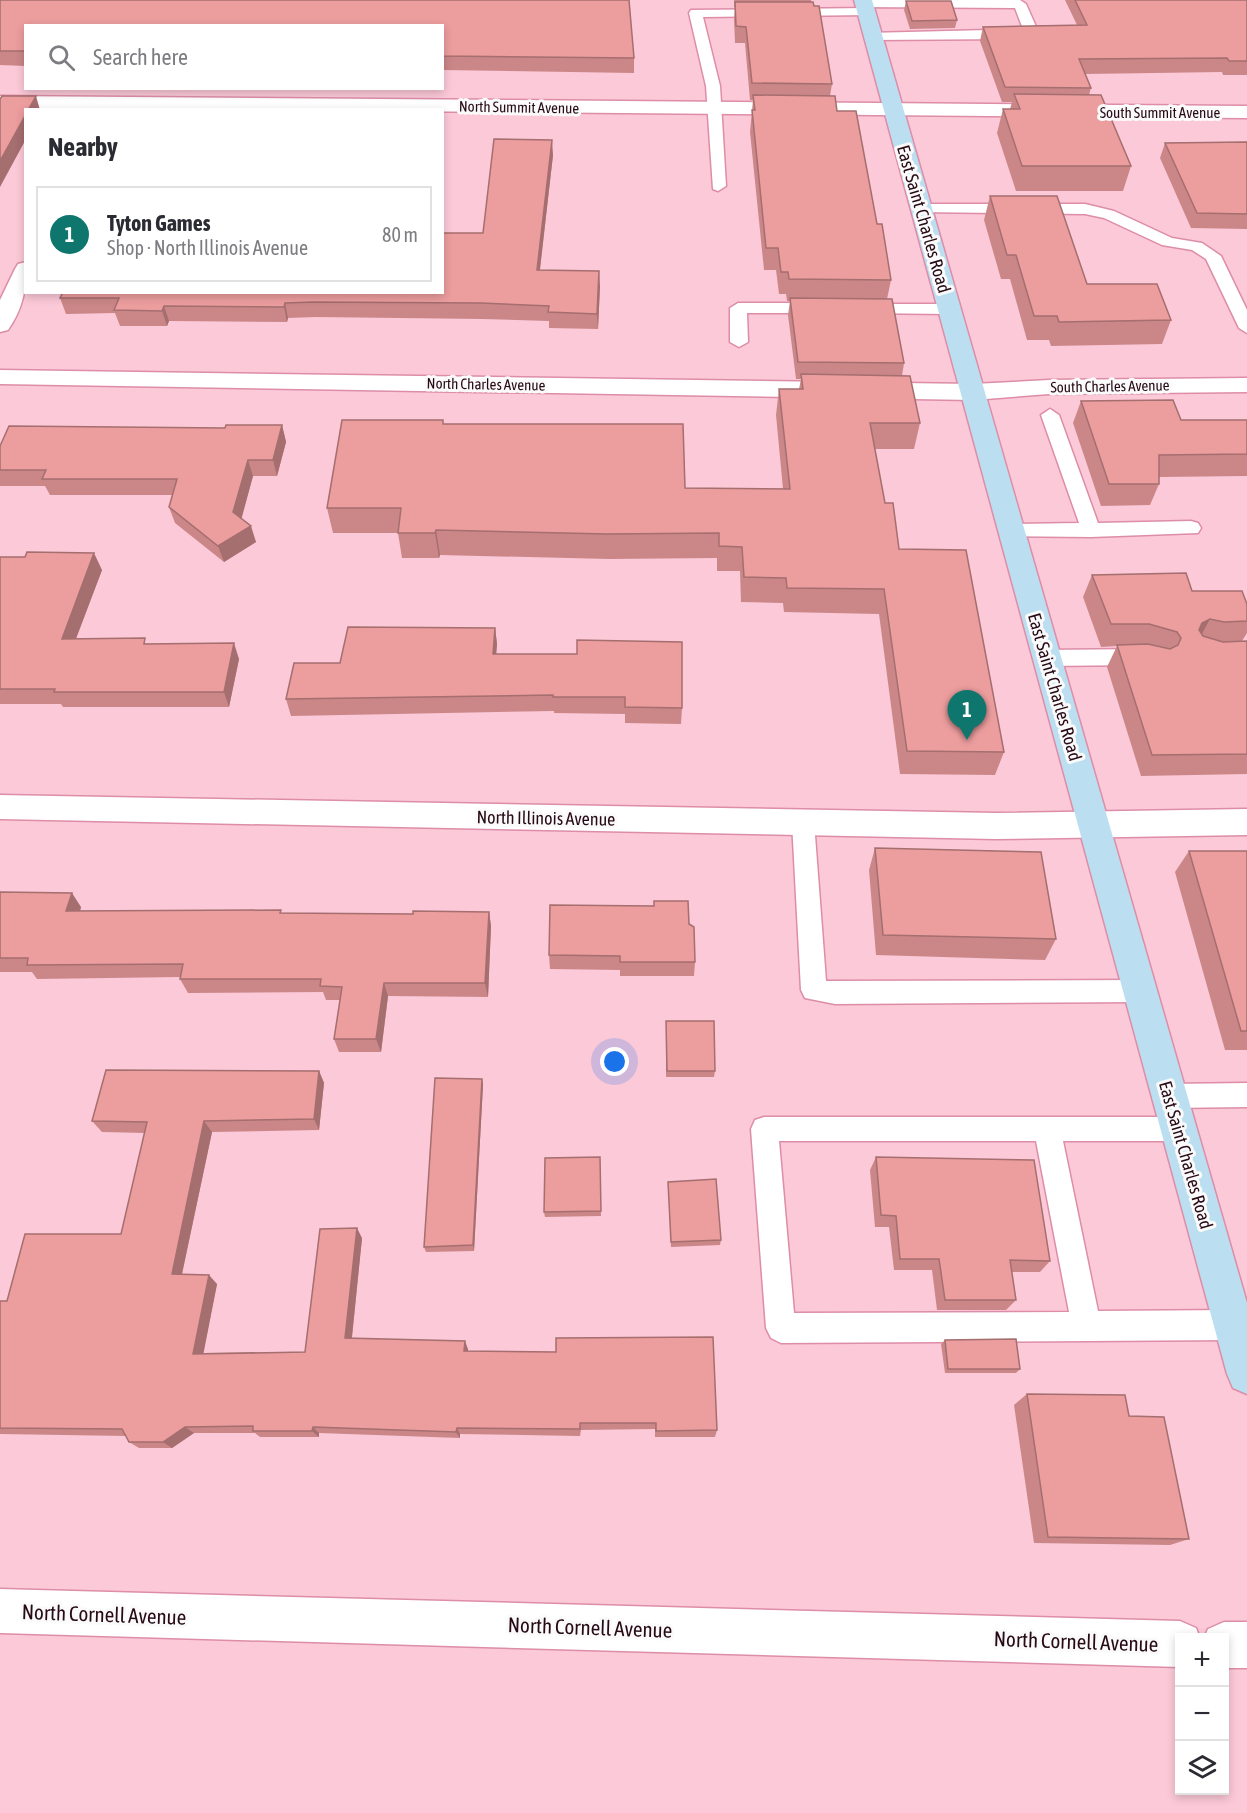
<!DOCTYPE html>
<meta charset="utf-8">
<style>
body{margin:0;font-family:"Asap Condensed",sans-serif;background:#f7f7f7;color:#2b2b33}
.controls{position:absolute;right:18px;bottom:18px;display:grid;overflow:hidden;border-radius:0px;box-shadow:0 3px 9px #0003}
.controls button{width:54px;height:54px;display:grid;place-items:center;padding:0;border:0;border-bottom:2px solid #e1e1e2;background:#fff;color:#2b2b33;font:30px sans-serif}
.you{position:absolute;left:615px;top:1062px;width:21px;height:21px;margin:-15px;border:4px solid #fff;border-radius:50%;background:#1a73e8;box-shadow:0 0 0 9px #1a73e833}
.badge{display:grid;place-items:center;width:39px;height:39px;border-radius:50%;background:#0f766e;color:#fff;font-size:20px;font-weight:700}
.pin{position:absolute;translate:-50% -50px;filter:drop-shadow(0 2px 3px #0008)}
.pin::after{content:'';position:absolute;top:32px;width:21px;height:18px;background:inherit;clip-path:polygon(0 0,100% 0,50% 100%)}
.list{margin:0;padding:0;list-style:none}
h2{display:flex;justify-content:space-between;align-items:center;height:78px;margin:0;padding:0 24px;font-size:26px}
h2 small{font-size:20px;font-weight:400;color:#7c7c81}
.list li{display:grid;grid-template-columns:39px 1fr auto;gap:18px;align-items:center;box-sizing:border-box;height:96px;margin:0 12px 12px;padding:0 12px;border:2px solid #e1e1e2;border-radius:0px}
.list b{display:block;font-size:22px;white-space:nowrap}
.list p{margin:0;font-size:20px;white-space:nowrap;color:#7c7c81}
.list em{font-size:20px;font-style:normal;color:#7c7c81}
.icon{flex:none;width:33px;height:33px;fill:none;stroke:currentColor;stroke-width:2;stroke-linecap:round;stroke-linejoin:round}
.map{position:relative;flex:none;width:1247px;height:1813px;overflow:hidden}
.search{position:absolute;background:#fff;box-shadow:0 3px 9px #0003;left:24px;top:24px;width:420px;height:66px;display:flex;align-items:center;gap:15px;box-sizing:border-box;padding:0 21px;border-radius:0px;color:#7c7c81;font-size:22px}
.panel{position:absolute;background:#fff;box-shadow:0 3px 9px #0003;left:24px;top:108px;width:420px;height:186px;border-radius:0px}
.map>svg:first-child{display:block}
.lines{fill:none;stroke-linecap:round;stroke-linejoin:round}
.lane-casing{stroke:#dd8da7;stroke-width:3}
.street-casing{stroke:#dd8da7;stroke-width:3}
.secondary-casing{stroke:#dd8da7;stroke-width:3}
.lane{fill:#fff;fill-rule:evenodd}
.street{fill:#fff;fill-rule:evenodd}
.secondary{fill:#bbdff1;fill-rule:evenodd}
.wall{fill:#cb8788}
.shaded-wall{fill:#a56e6f}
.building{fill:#ec9d9e;stroke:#a56e6f;stroke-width:1.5}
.labels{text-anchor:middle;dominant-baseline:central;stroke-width:6;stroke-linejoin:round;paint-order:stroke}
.far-street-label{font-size:15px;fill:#270a16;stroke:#fafafa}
.street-label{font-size:18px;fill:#270a16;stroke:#fafafa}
.near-street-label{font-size:21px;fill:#270a16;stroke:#fafafa}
</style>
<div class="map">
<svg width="1247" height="1813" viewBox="0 0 1247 1813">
<rect width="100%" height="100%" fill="#fcc9d8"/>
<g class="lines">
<defs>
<path id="lane" d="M864,0H1020L1026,4L1038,31L1036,34L1011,39L873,40L866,36L868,33L1023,29L1015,8L859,7L858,4Z
M866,8L871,9V15L703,17L720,86L726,186L718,191L713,189L706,86L689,13L691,10Z
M921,204H1085L1114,211L1172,238L1202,243L1221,256L1247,310V333L1239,328L1206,259L1192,250L1162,245L1104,218L1085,214L916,212L913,209Z
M738,303H821L829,308L821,313H747L748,342L739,347L730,342V308Z
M862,304H949L957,309L949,314L856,313L854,309Z
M1050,409L1059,415L1098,523L1191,521L1198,523L1201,528L1198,533L1091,537L1004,536L1001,531L1004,526L1011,524L1079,523L1041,415Z
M1143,649L1150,652L1153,657L1150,662L1143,665L1046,666L1039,663L1036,658L1039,653L1046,650Z
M803,813L811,815L814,822L826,981L1140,980L1149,983L1153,991L1149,999L1140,1002L835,1004L805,998L801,990L792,822L795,815Z
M1247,1083V1107L1169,1108L1160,1105L1156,1096L1160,1087L1169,1084Z
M764,1117H1179L1188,1120L1192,1129L1188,1138L1179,1141H1063L1098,1311L1233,1310L1243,1315L1247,1324L1243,1335L1233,1340L781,1343L771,1338L766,1328L751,1129L755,1120ZM779,1141H1036L1069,1312L794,1313Z"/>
<path id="street" d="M0,96L1247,106V118L0,108Z
M26,262C26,289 24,307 8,330L0,332V300L15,269L18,264Z
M0,370L973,384L1049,380L1247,378V392L1049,394L973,400L0,384Z
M0,795L996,813L1247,809V835L996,839L0,819Z
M0,1589L1180,1621L1196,1628L1200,1638H1180V1667L0,1633Z
M1224,1622H1247V1668H1224V1638H1204L1208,1629Z"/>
<path id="secondary" d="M854,0H872L1247,1303V1394L1233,1388L1227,1374Z"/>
</defs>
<use href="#lane" class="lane-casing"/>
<use href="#street" class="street-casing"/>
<use href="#secondary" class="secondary-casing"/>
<use href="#lane" class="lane"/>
<use href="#street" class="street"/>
<use href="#secondary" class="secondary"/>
</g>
<path class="wall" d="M0,0H629L634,58V73L442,70V26H26V66L0,65Z
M734,0H811L832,84L830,96L837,111L877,224L891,280L887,299L904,363L902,376L920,423L914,449H875L885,503L899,549L1004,752L995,775L900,774L879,614L784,612L783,603L741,602L740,571H717V558L609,559L440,555L439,558H402L398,533H333L327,508L443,424L685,488L783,489L776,415L779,389H799L801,379H796L788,315L790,301H787L786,294H779L776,270H764L750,132L753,100H750L745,43H735L734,19L735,7H734Z
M1065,0H1247V75H1223L1222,72L1085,74L1091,88L1089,95L1131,166L1123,191H1016L997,133L1003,109H1010L1012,102H1002L980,41L983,27L1077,25Z
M906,1L957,20L955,28L910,29L904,10Z
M1247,142V229L1191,228L1160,158L1165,143Z
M553,155L540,270L600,286L598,329L549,328V321L482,319L316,317L288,318L287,322L169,321L167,326H120L115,313L66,314L60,298L442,292L483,233Z
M990,196L1087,284L1171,320L1162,344L1051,346L1049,340H1027L1010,279H1001L984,220Z
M1081,401L1181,420H1247V476L1159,477V484L1150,505L1101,506L1073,423Z
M282,425L286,442L277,476H253L241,518L256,542L224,562L175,523L169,507L173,495H50L45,486H0V446L225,428Z
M0,557L102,570L76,639L148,644L239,659L229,707H63L61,704H0Z
M1092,575L1192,591L1247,604V633L1242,641H1247V774L1141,776L1107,667L1117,646L1101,647L1083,597Z
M495,628L497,644L496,654L682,708L681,724L625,723V714L554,713V711L291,716L286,699L340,663Z
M875,848L1056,939L1045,960L876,955L869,870Z
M1189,851H1247V1050H1225L1175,872Z
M0,892L81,907L80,911L413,914L489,912L491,926L488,997L388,996L381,1052H339L334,1039L340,1000H326L323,992L188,993L180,979V977L37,979L32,972H0Z
M689,924L695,962L694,976H620V970L550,969L549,955Z
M666,1028L715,1071L714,1077H666Z
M319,1071L324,1083L319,1130L212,1132L182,1274L217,1284L203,1353L305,1352L362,1238L352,1338L468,1349V1351L717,1430L715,1437H655V1429L581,1430L580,1436L460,1434V1438L319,1433V1437H260L255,1433H194L172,1448H139L129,1442L126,1436L0,1434V1301H7L121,1234L145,1133L102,1132L92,1121Z
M482,1079L483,1085L474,1251L426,1252L424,1247Z
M600,1157L601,1216L545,1217L544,1212Z
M876,1157L1050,1261L1040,1272H1012L1016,1300L1006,1310H937L932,1270H894L889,1227H875L870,1170Z
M668,1182L721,1240L720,1245L671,1247Z
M945,1340L1020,1369L1016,1373H945L941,1344Z
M1027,1394L1129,1416L1189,1539L1170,1545L1034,1543L1014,1405Z"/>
<path class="shaded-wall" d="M36,96L40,110H28Z
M26,114V139L0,187V161Z
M552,140L553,155L538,285L537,270Z
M599,271L600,286L598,329L597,314Z
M285,303L288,318L287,322L284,307Z
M164,306L169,321L167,326L162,311Z
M282,425L286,442L277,476L273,460Z
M248,460L253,476L239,528L233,512Z
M251,526L256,542L224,562L218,546Z
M436,530L440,555L439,558L435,533Z
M94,553L102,570L70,654L62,639Z
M1210,619L1198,641L1190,645L1202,623Z
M495,628L497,644L495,670L493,654Z
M234,643L239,659L229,707L224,692Z
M72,893L81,907L76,926L66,911Z
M489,912L491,926L488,997L485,983Z
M384,983L388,996L381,1052L376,1039Z
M319,1071L324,1083L319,1130L314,1119Z
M482,1079L483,1085L474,1251L473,1245Z
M204,1121L212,1132L180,1283L172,1274Z
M357,1228L362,1238L351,1345L345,1338Z
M209,1275L217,1284L202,1361L193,1354Z
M465,1341L468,1349L467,1358L464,1351Z
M185,1427L194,1433L172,1448L163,1442Z
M313,1427L319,1433V1437L312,1431Z
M457,1428L460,1434V1438L456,1432Z"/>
<path class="building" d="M0,0H629L634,58L442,56V26H26V51H0Z
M1075,0H1247V61H1229L1227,58L1079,59L1091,88L1005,87L983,27L1087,25Z
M906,1H951L957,20L912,21Z
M735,2H813L814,6H819L832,84L752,83L746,27L736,26Z
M1014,94L1101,95L1131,166H1022L1003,109H1020Z
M753,95L835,96L837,111H856L877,224H882L891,280L789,279L788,272H781L778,248H766L752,110H755Z
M2,96H36L28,110H26V114L0,161V99Z
M494,139L552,140L537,270L599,271L597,314L548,312L549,306L481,303L313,302L285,303L284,307L164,306L162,311L114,310L119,298H60L63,292H442V233H483Z
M1247,142V214L1197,213L1165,143Z
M990,196H1057L1087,284H1157L1171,320L1059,322L1057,316H1034L1016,255H1007Z
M790,298L892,299L904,363L798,362Z
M801,374L910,376L920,423H870L885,503H893L899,549L966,550L1004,752L907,751L884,589L787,588L786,578L744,577L742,547L719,546V533L608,534L436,530L435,533H398L401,508H327L342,420H443V424H683L685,488L790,489L779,389H803Z
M1173,400L1181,420H1247V454L1159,455V484H1109L1081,401Z
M226,425H282L273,460H248L233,512L251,526L218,546L169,507L177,479H42L46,470H0V446L9,426L225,428Z
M27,552L94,553L62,639L145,638L144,644L234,643L224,692H54L55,689H0V557H25Z
M1186,573L1192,591H1242L1247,604V621L1224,622L1210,619L1202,623L1199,630L1203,636L1223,642L1247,641V754L1152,755L1117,645L1148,644L1170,649L1178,645L1181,638L1177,632L1149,624H1111L1092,575Z
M348,627L495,628L493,654H577V640L682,642V708L625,707V697H553V695L286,699L294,663H340Z
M875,848L1041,852L1056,939L883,935Z
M1189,851H1247V1031H1241Z
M0,892L72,893L66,911L281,910L280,913L413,914V911L489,912L485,983H384L376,1039H334L342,987L320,986L321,979H180L183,964L27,965L28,958H0Z
M654,901H688L689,924L694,927L695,962H620V956L549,955L550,905L654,906Z
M666,1021H714L715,1071H667Z
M106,1070L319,1071L314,1119L204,1121L172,1274L209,1275L193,1354L305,1352L320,1229L357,1228L345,1338L465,1341L464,1351L556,1352V1338L713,1337L717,1430L656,1431V1423H580V1429L457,1428L456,1432L313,1427L312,1431H253V1426L185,1427L163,1442H129L122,1429L0,1428V1301H7L25,1234H121L147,1122L92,1121Z
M435,1078L482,1079L473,1245L424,1247Z
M600,1157L601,1211L544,1212L545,1158Z
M876,1157L1034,1160L1050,1261L1010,1260L1016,1300H945L939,1259H900L896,1216L881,1215Z
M716,1179L721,1240L671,1242L668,1182Z
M1016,1339L1020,1369H948L945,1340Z
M1027,1394L1125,1395L1129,1416L1164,1417L1189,1539L1048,1537Z"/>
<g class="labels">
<g class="far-street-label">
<text transform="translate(519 107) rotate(1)">North Summit Avenue</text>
<text x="1160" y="112">South Summit Avenue</text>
<text transform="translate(486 384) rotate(1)">North Charles Avenue</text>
<text transform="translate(1110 386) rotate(-1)">South Charles Avenue</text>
</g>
<g class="street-label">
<text transform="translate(924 219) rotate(74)">East Saint Charles Road</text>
<text transform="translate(1055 687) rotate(74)">East Saint Charles Road</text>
<text transform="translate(546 818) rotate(1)">North Illinois Avenue</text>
<text transform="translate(1186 1155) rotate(74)">East Saint Charles Road</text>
</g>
<g class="near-street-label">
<text transform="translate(104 1614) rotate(2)">North Cornell Avenue</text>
<text transform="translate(590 1627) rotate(2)">North Cornell Avenue</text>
<text transform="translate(1076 1641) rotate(2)">North Cornell Avenue</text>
</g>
</g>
</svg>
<div class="controls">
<button>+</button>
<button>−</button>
<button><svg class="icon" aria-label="layers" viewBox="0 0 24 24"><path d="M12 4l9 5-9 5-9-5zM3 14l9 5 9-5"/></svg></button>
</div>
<div class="you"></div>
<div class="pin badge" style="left:967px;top:740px">1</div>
<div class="search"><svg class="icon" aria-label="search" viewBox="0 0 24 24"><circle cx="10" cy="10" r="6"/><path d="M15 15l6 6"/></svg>Search here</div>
<section class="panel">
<h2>Nearby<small></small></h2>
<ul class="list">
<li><span class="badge">1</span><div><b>Tyton Games</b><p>Shop · North Illinois Avenue</p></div><em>80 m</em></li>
</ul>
</section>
</div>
